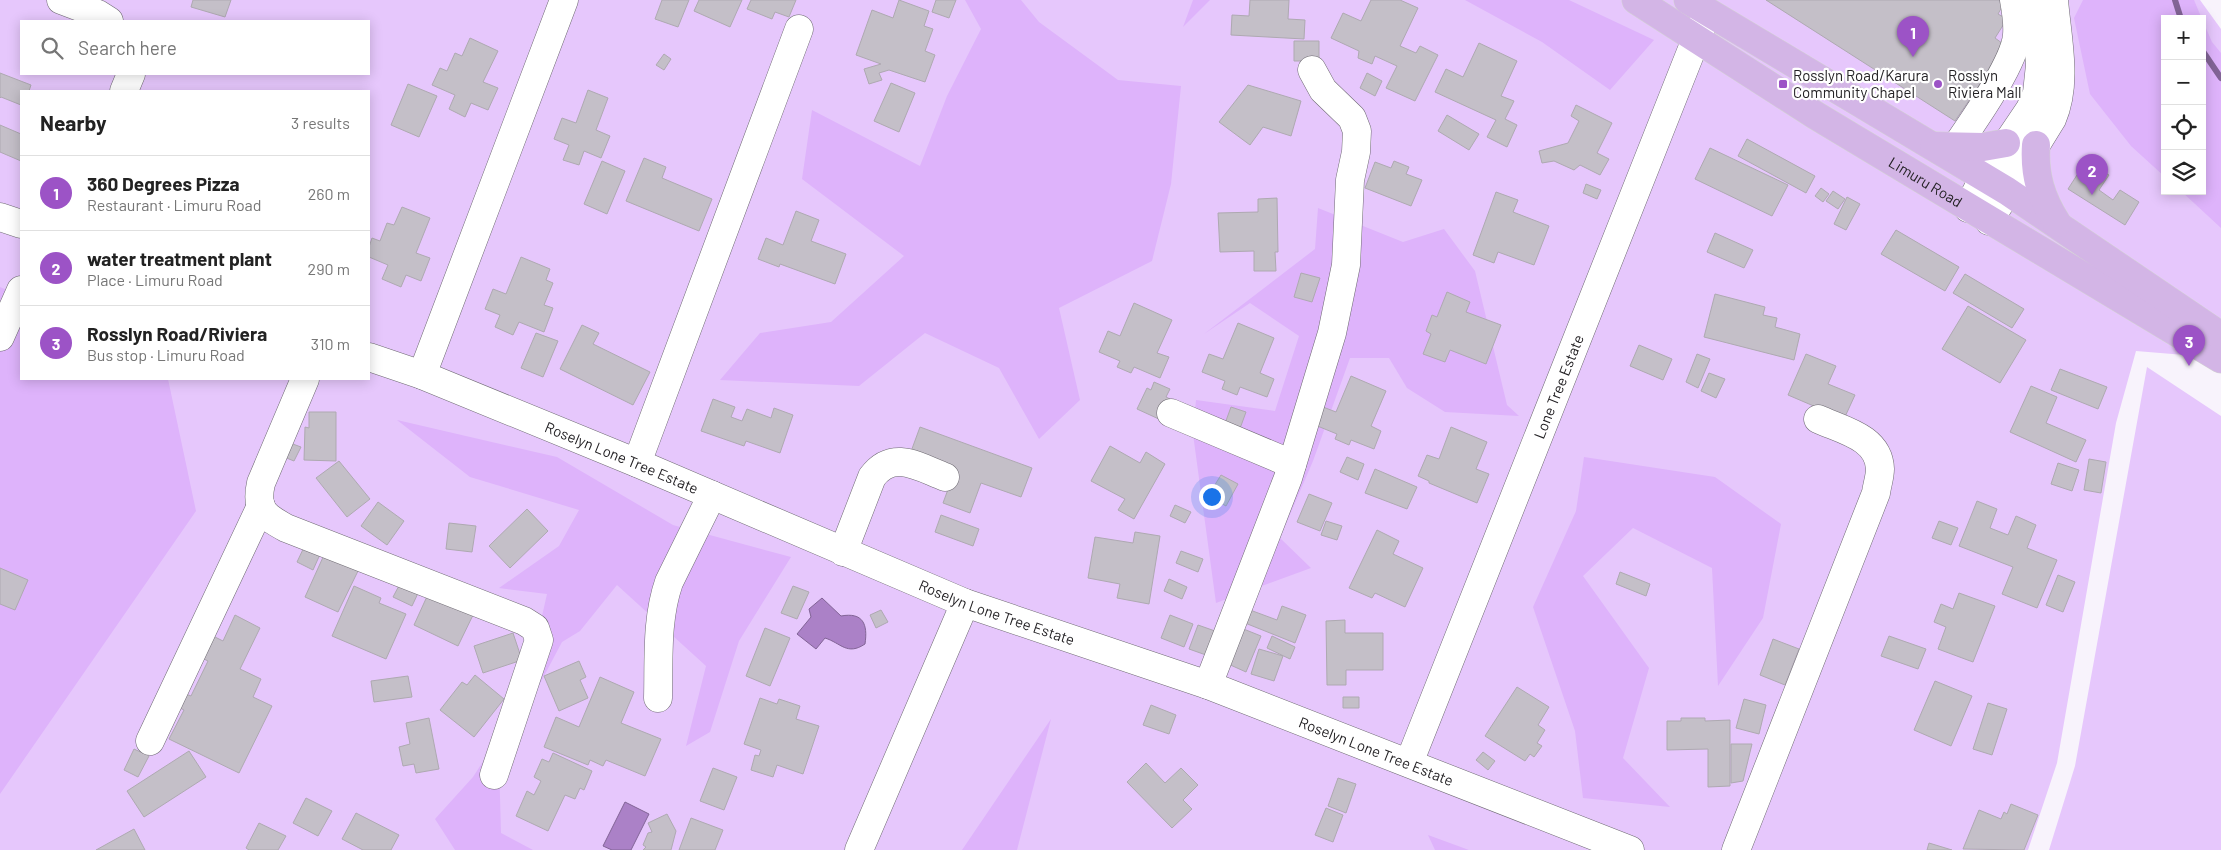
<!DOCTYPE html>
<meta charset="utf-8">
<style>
body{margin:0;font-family:Barlow,sans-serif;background:#f2f2f2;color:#222}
.controls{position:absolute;right:15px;top:15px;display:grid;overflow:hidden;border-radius:0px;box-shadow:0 2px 12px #0003}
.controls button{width:45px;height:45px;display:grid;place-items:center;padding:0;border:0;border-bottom:1px solid #e0e0e0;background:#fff;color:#222;font:25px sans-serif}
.you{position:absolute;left:1211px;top:496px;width:18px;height:18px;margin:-12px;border:4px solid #fff;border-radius:50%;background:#1a73e8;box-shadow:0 0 0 8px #1a73e833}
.badge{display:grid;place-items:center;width:32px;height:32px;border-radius:50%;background:#9c53c6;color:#fff;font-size:16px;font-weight:700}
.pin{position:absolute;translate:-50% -41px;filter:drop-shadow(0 1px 2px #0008)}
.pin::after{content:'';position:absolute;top:26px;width:18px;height:15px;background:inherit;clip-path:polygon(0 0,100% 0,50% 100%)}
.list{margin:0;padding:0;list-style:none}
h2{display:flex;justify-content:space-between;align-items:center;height:65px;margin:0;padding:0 20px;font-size:21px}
h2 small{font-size:16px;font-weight:400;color:#767676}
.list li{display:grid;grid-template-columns:32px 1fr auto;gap:15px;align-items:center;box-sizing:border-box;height:75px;padding:0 20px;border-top:1px solid #e0e0e0}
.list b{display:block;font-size:19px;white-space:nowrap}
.list p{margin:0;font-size:16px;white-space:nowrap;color:#767676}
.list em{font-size:16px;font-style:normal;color:#767676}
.icon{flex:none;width:28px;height:28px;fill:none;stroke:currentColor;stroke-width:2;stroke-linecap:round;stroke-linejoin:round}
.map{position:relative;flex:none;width:2221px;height:850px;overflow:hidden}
.search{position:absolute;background:#fff;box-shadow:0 2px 12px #0003;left:20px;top:20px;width:350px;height:55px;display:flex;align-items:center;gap:12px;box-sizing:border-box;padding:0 18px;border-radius:0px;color:#767676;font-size:19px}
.panel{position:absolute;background:#fff;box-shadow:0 2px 12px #0003;left:20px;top:90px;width:350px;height:290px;border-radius:0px}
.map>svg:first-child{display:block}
.green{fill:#e6c7fc;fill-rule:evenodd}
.forest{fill:#deb3fb}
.water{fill:#ab81c7;stroke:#826496}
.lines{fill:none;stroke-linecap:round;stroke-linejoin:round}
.stream{stroke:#826496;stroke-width:6}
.building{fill:#c4bfc8;stroke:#aea9b1}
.minor-casing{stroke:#6f6b73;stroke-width:29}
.major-casing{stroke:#d3d3d3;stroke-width:29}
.minor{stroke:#fff;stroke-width:28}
.major{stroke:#d3b5e6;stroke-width:28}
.poi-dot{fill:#9c53c6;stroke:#fff;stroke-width:2}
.labels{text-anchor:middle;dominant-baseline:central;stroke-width:4.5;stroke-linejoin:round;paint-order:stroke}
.poi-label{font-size:15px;fill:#242225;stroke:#fff;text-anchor:start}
.street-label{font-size:15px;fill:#242225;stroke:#fff}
</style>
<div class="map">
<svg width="2221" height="850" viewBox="0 0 2221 850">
<rect width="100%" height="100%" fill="#f8f3fc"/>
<path class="green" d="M0,0H2200L2221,29V358L2136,351L2116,423L2057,763L2028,850H0ZM2165,19H2202V191H2165ZM21,21H369V74H21ZM21,91H369V379H21Z
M2147,367L2221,416V850H2049L2075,766Z"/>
<path class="forest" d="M965,0H1021L1039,22L1118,80L1181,86L1171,184L1152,261L1059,308L1080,400L1039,439L999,368L925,333L859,386L720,380L760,333L831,322L904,256L802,179L812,110L920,166L947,96L981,29Z
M1193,0H1210L1183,27Z
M1465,0H1569L1654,40L1610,90L1542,42Z
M2083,0H2194L2202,19H2165V177L2131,146L2090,94L2074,18Z
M2202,19L2212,42L2221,53V228L2181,191H2202Z
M1318,208L1403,242L1444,229L1475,271L1507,405L1519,416L1445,412L1407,388L1389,358H1350L1313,461L1280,538L1311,568L1216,603L1193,434L1196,400L1275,411L1299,336L1250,303L1204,334L1315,249Z
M0,287L21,296V379H168L196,511L0,794Z
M397,420L557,457L673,525L791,557L739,641L710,732L686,746L706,666L617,585L580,631L562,642L499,761L501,833L533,850H455L435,819L473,777L523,700L547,594L499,588L559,546L579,510L470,477Z
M1584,457L1715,477L1781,524L1763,618L1718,686L1712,568L1633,528L1583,576L1649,668L1623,758L1670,807L1583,798L1575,731L1533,607L1576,511Z
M1051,719L1017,850H962Z
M1428,835L1469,850H1435Z"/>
<path class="water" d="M822,598L841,616C863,612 868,624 865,644C847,656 841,643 825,638L816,649L797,634L811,617L809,609Z
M625,802L649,814L631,850H612L603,846Z"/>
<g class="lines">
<path class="stream" d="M2175,0L2181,19
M2202,50L2221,78"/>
</g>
<path class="building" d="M193,0H231L225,17L191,7Z
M662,0H689L678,27L655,19Z
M699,0H742L730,27L694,11Z
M751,0H796L789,17L775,12L772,19L747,9Z
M899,0L929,11L924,26L933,29L925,51L935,55L925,82L889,70L879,73L882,80L869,84L864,69L881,64L856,55L872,10L893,18Z
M936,0H956L949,18L932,12Z
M1250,0H1289L1288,19L1305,20L1304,39L1231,35L1232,15L1249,16Z
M1371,0H1400L1418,8L1400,46L1416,53L1420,46L1438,55L1415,101L1386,88L1397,66L1375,56L1372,64L1358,58L1359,51L1331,38L1343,13L1361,21Z
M1766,0H2006L1998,14L2007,19L1995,38L2006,46L1955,121Z
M470,38L498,51L483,82L498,88L488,110L471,103L465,117L449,109L455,95L432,85L440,68L447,71L455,53L462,56Z
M1294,41H1319V61H1294Z
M1479,43L1517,61L1501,96L1514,101L1505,119L1517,125L1507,147L1487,137L1496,120L1435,92L1446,69L1463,77Z
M664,54L671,59L664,70L656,65Z
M0,73L31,85L29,91H21V105L1,97L0,98Z
M1367,73L1382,81L1375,96L1360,88Z
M891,83L915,93L899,132L874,121Z
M408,84L437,96L419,137L391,125Z
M1248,85L1301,101L1291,136L1263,127L1250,145L1219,122Z
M588,90L608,98L596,130L610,136L601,158L584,151L579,165L563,160L569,145L554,139L562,118L576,123Z
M1576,105L1612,123L1597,153L1609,159L1600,175L1580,165L1574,170L1554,161L1542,163L1539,151L1568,143L1579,121L1571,116Z
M1447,115L1479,134L1469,150L1438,131Z
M0,125L21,134V161L0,152Z
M1747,139L1815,176L1806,193L1738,156Z
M1710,148L1788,185L1772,216L1695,179Z
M644,158L666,167L662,178L712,199L699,231L626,201Z
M602,161L625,171L607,214L584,204Z
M1394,161L1409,167L1406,174L1422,180L1411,206L1365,188L1375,162L1391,168Z
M2086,161L2109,175L2099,190L2113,200L2120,190L2139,202L2125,225L2068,189Z
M1586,184L1601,190L1597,199L1583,193Z
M1821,188L1829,194L1823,202L1815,196Z
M1833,191L1845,199L1838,209L1826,201Z
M1496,192L1518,200L1513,212L1549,226L1534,265L1498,252L1494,263L1473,255Z
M1847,197L1860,204L1846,230L1834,224Z
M1277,198L1278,252H1275L1276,271H1254V251L1220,252L1218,213L1258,212V199Z
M402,207L430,218L416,253L430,258L421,281L406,275L401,287L382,279L388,265L369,257V247L372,238L380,241L387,223L394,225Z
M796,211L819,220L811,241L846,254L835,284L780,264L779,267L758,259L766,238L783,245Z
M1896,230L1959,267L1945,291L1881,254Z
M1715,233L1753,250L1744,268L1707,252Z
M521,257L550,269L546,280L553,283L544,305L553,308L544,332L519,322L513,335L495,327L500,315L485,309L493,289L506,294Z
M1301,273L1320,278L1312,302L1294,297Z
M1965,274L2024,309L2012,328L1953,293Z
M1447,292L1470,302L1466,312L1501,325L1486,364L1450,350L1445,362L1423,354L1431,334L1426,331L1432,315L1437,317Z
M1715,294L1765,307L1763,315L1777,318L1775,327L1800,334L1794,360L1704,337Z
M1134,303L1172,320L1157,353L1169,357L1160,378L1134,367L1131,373L1117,367L1120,361L1099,352L1108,331L1120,336Z
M1968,306L2026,340L2000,383L1942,349Z
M1238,323L1274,338L1260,373L1274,379L1267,397L1240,387L1237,395L1222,389L1225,381L1202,372L1209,354L1223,359Z
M582,325L599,333L593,344L650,372L633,405L560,369Z
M536,333L558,341L543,377L521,368Z
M1639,345L1672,359L1663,380L1630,366Z
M1697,354L1710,359L1698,388L1686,382Z
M1806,354L1836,366L1828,384L1855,395L1844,419L1788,395Z
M2060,369L2107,387L2098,409L2051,390Z
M1709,373L1725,379L1716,398L1701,391Z
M1351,376L1386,391L1371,426L1381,431L1374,449L1351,440L1349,445L1335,439L1337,434L1315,425L1323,407L1336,412Z
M1154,382L1170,389L1166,397L1170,399L1161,420L1137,409L1147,388L1151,390Z
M2031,386L2057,397L2046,423L2086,440L2076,462L2010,432Z
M713,399L735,407L731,417L742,421L747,409L771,418L774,408L793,415L780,453L746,441L744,446L701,431Z
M1231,407L1246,412L1238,434L1223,429Z
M309,412H336V461L304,460L305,427L309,428Z
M920,427L1032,468L1021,497L981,483L970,513L943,503L954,473L909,457Z
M1451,427L1487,442L1476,469L1489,474L1477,503L1429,483V481L1418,476L1427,455L1439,459Z
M290,443L301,447L294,461L284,457Z
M1110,446L1140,463L1146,452L1165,464L1134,519L1118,510L1125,499L1091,481Z
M1347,457L1364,464L1358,480L1340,472Z
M2089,459L2106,462L2101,493L2084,490Z
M339,461L370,499L347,517L316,478Z
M2058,463L2079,470L2072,491L2051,484Z
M1375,469L1417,487L1407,509L1365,493Z
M1221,475L1238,484L1226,506L1208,496Z
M1309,494L1332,503L1320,531L1297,522Z
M1977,501L1997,509L1990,528L2008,535L2016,516L2036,525L2027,548L2057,560L2037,608L2002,594L2013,567L1959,546Z
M378,502L404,521L387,545L361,526Z
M1175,505L1191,512L1185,523L1170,516Z
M527,509L548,531L510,568L489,546Z
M941,515L979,529L973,546L935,532Z
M1326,521L1342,526L1337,540L1321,535Z
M1939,521L1958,528L1951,545L1932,538Z
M449,523L476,526L472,552L446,549Z
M1377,530L1399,541L1393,554L1423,568L1405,607L1375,593L1372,598L1349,588Z
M1135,532L1160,536L1149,604L1117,598L1120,584L1088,578L1095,537L1133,543Z
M306,543L322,550L313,570L297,562Z
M1181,551L1203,559L1198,572L1176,563Z
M324,555L358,571L338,612L305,597Z
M0,568L28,580L15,610L0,604Z
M1620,572L1650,584L1646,596L1616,584Z
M2058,575L2075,582L2063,612L2046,605Z
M1169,579L1187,587L1182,599L1164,591Z
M402,580L420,589L412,606L393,597Z
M354,586L381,598L379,603L406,614L386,659L332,636Z
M793,586L809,592L797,619L781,613Z
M429,592L474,613L458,646L414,625Z
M1959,593L1995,606L1973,662L1938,649L1946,627L1934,622L1941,604L1953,609Z
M1282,606L1306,615L1295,643L1245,623L1250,610L1277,620Z
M881,610L888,622L876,628L870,615Z
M235,615L260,628L240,669L261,679L253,697L272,706L239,773L169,739L184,710L174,705L181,692L191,696L208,661L196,655L207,633L223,641Z
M1170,615L1193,624L1184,647L1161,638Z
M1345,620V633H1383V670H1346V685H1327L1326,621Z
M1198,625L1215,631L1206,655L1189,649Z
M765,628L790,638L770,686L746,676Z
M1241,628L1261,636L1246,672L1226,663Z
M513,633L522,660L483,673L474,646Z
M1272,636L1295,647L1290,659L1267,648Z
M1889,636L1926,649L1918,669L1881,656Z
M1773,639L1799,649L1785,685L1760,675Z
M1259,649L1283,656L1274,681L1251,674Z
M579,661L586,677L580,680L588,698L559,711L544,676Z
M475,675L504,699L474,737L440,710L462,682L467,685Z
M408,676L412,697L374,702L371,681Z
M600,677L634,692L621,723L661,739L645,776L606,760L603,766L590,760L588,765L544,747L556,717L579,727Z
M1935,681L1972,696L1951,746L1914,730Z
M1517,687L1549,707L1538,725L1545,730L1537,743L1542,746L1534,757L1530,754L1525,761L1485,736Z
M1343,697H1359V708H1343Z
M760,698L777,704L779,699L800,706L796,719L819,726L803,774L777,765L773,777L751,770L755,755L759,756L761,750L744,744Z
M1744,699L1766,705L1759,734L1736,728Z
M1988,703L2007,709L1992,755L1973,749Z
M1151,705L1176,715L1169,734L1143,725Z
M429,718L439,769L416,773L414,764L403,766L399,747L410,744L406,723Z
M1681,718H1705V721L1730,720V786L1708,787V749L1667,750V721H1681Z
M1731,744H1752L1743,781L1731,783Z
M134,749L149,756L138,777L124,770Z
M189,751L206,777L144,817L127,791Z
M1483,752L1495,761L1488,770L1476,760Z
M553,753L592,771L584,790L580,788L575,799L565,795L548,831L516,816L527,791L534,795L541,781L534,777L542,759L549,762Z
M1146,763L1165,783L1181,768L1198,785L1183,800L1192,809L1172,828L1127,782Z
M713,768L737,777L724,810L700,801Z
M1338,778L1356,784L1346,813L1328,806Z
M306,798L332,811L318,836L293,823Z
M2011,804L2038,815L2024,850L1963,849L1979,810L2001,819L2004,812L2007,814Z
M1326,808L1343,815L1333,842L1315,835Z
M356,813L399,835L391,850H363L342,839Z
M667,814L676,831L671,850H643L646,847L643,845L648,833L652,832L648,823Z
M691,818L723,830L715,850H679Z
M259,823L286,836L278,850H249L246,848Z
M134,829L145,850H96Z
M1929,843L1952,850H1927Z"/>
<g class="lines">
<defs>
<g id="minor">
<path d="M61,0L98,14L109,21"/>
<path d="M124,91L131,74"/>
<path d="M1955,148C1972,123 2015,63 2017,35C2018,24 2016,11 2014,0"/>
<path d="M1968,208L1984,177L2030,109L2037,93L2040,65L2035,0"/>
<path d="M0,217L21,224"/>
<path d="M1989,221L2052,119C2068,83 2057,38 2054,0"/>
<path d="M0,337L21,290"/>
<path id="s1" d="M369,357L422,375L637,463L965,603L1208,685L1630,850"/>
<path d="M422,375L564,0"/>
<path d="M305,379L261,483C255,510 264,516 286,528L524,621L535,628L539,640L494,775"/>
<path d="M1171,413L1292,464"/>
<path d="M637,463L799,29"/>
<path d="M843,552L872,477C893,449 919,467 945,477"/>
<path d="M1208,685L1288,478L1332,333L1346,265L1350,180L1356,152L1357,131L1352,118L1323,90L1312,70"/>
<path d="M658,698C659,660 656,619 669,582L712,495"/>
<path d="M150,741L261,506"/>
<path id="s2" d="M1409,763L1696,39L1706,16"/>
<path d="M859,850L965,603"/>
<path d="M1736,850L1876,493C1877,485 1880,477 1880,469C1879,437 1842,430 1818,419"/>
</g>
<g id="major">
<path id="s3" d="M1636,0L1815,115L2221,359"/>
<path d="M1688,0L2007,191L2221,336"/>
<path d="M2036,145C2034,175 2041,198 2057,223"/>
<path d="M1934,146L1983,147L2006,143"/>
</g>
</defs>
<use href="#minor" class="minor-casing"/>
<use href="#major" class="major-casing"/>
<use href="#minor" class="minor"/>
<use href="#major" class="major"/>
</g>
<g class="poi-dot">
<rect x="1778" y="79" width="10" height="10" rx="2.5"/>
<circle cx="1938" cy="84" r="5"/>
</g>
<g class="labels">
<g class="poi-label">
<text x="1793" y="75">Rosslyn Road/Karura<tspan x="1793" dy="17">Community Chapel</tspan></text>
<text x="1948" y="75">Rosslyn<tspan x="1948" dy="17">Riviera Mall</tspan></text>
</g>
<g class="street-label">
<text stroke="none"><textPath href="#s3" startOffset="342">Limuru Road</textPath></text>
<text stroke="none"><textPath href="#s2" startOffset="405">Lone Tree Estate</textPath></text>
<text stroke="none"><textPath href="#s1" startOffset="272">Roselyn Lone Tree Estate</textPath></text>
<text stroke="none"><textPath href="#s1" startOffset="678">Roselyn Lone Tree Estate</textPath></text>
<text stroke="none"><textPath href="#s1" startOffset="1082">Roselyn Lone Tree Estate</textPath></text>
</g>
</g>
</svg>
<div class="controls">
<button>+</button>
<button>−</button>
<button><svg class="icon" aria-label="locate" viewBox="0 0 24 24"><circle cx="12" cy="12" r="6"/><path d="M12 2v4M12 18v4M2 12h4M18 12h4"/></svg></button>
<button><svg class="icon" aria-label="layers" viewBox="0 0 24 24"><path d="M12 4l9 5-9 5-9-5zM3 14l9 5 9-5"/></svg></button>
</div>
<div class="you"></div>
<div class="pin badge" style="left:1913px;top:57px">1</div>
<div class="pin badge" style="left:2092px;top:195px">2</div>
<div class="pin badge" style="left:2189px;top:366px">3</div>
<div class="search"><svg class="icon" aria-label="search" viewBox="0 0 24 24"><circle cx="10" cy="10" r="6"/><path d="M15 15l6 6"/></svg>Search here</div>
<section class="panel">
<h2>Nearby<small>3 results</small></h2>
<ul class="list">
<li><span class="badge">1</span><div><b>360 Degrees Pizza</b><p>Restaurant · Limuru Road</p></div><em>260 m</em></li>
<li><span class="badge">2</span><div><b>water treatment plant</b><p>Place · Limuru Road</p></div><em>290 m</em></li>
<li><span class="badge">3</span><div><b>Rosslyn Road/Riviera</b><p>Bus stop · Limuru Road</p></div><em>310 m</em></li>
</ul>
</section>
</div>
